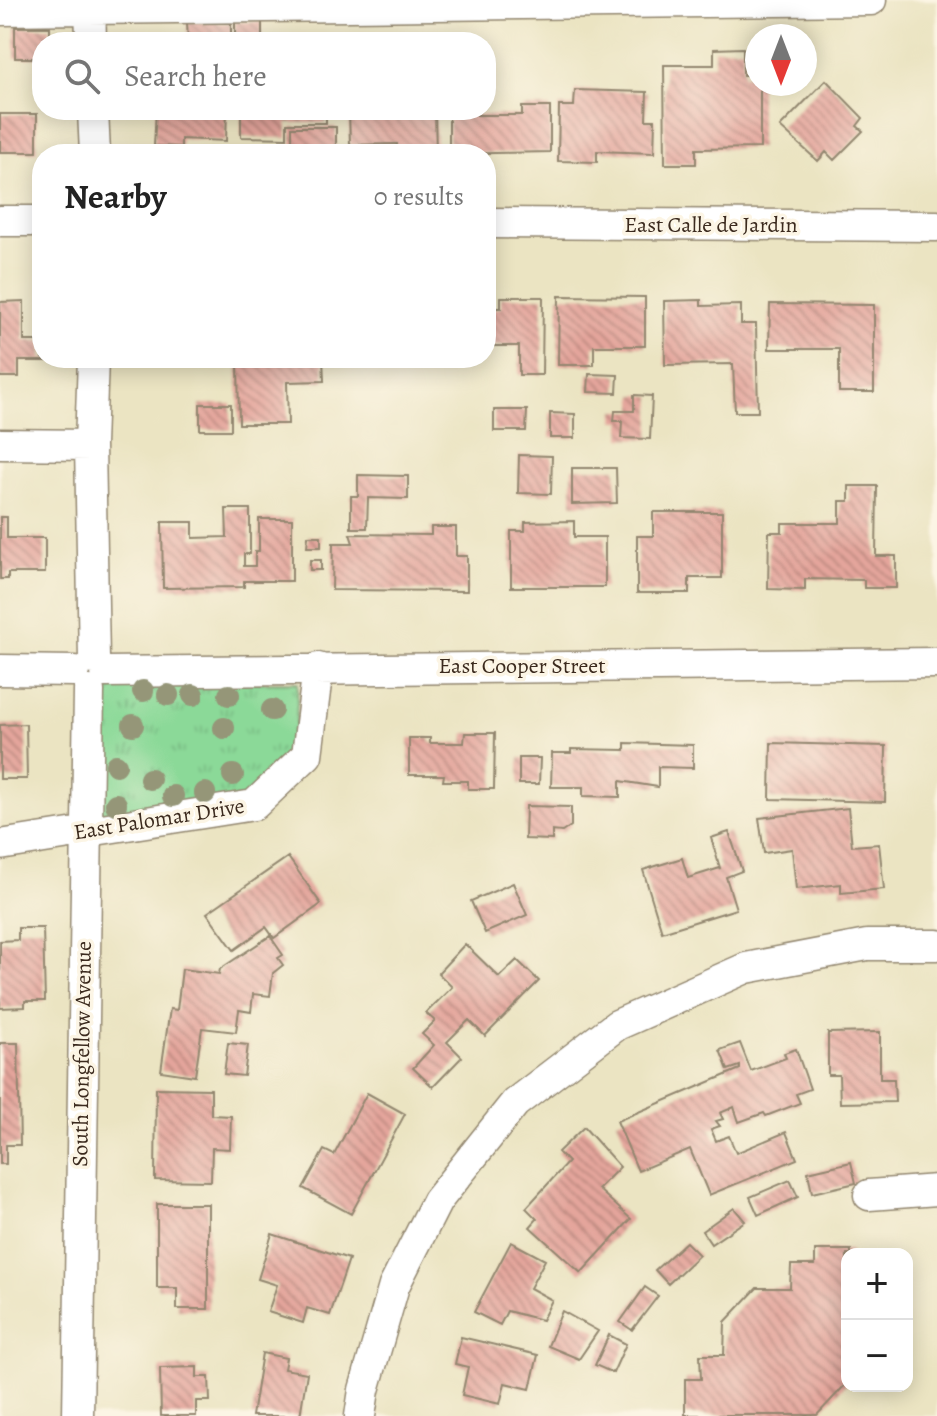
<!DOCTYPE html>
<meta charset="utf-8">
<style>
body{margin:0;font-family:Alegreya,serif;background:#f2f2f2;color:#222}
.controls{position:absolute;right:24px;bottom:24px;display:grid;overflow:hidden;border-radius:16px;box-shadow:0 4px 20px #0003}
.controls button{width:72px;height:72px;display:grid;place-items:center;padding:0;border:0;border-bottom:2px solid #e0e0e0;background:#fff;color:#222;font:40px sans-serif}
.compass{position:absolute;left:745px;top:24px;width:72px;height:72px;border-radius:50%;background:#fff;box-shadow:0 4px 20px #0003;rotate:180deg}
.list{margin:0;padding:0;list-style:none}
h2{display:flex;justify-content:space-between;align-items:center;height:104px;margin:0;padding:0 32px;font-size:34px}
h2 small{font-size:26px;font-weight:400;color:#767676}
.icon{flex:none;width:44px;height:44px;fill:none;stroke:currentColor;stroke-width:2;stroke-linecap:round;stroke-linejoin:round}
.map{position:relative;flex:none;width:937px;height:1416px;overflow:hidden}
.search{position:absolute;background:#fff;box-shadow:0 4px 20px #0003;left:32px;top:32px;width:464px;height:88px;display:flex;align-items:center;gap:20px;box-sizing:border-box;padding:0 28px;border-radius:32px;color:#767676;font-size:30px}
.panel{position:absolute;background:#fff;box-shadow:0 4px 20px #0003;left:32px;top:144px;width:464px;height:224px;border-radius:32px}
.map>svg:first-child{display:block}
.park{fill:url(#park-tufts);stroke:#63825b;stroke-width:2}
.building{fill:url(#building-back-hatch)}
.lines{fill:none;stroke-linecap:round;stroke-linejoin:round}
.minor-casing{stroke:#938770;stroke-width:33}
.minor{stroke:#fff;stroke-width:30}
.tree{fill:#959678}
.labels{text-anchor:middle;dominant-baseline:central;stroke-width:7;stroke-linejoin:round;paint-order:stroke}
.street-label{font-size:22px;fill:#3b2a1e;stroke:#fcf5e5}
</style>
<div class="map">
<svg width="937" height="1416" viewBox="0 0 937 1416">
<defs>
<pattern id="park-tufts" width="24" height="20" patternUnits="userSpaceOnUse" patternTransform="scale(2)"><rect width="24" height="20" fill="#8bd998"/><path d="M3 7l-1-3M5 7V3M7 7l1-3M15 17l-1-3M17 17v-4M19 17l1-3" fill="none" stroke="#79ba83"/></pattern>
<pattern id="building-back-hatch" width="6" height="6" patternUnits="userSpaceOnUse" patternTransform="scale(2)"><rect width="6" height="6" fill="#e4a59b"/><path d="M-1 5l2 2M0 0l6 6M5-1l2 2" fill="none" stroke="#ba877e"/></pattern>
</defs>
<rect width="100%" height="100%" fill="#fcf5e5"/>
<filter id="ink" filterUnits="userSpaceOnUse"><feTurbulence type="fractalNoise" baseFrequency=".0125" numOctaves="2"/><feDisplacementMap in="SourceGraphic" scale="16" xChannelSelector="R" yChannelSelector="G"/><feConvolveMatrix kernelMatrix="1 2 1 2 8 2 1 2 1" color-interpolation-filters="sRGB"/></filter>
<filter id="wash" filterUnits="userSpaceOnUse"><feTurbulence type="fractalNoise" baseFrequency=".006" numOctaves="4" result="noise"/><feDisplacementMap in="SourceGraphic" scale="32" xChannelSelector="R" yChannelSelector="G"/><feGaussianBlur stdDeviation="1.8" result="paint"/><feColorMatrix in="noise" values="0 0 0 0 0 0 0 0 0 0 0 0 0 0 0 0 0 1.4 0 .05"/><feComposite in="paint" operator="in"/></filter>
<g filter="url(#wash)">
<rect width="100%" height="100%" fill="#ebe4c2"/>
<path class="park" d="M298,682L295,753L248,798L93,823L94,683Z"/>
<g id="blocks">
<path class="building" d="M187,22L231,23V42H188Z
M235,22H262V42H235Z
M15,27H50V42H42V58H15Z
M384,37V42H348L347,38Z
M743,48V75H757L760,84V148L696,149V164H665L664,65H714V49Z
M826,80L863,118L857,126L863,131L834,160L826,152L818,161L780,127Z
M575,90L647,92L646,120H655L654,153L597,151V162L558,161L559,106H574Z
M522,107H550V152L449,154V110H477V115H522Z
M156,110H227L226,141L181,139V147L154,146Z
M241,110H326V123H287V138L241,137Z
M349,110H435L436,154H414L413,146L407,147V154H397V144L350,145Z
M0,114H37V152H0Z
M292,127H336V154H292Z
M559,296L645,297V346H594V365H558Z
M501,297H543L542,375H519V346H486V308H501Z
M701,300V306L741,305V324H756L758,412H735L733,364L665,365L664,301Z
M24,301V341H42V358H48V361H19V377H0V302Z
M770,304L874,305V392H839V349H769Z
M238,358H323L324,381L287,382L288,424H239Z
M589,374L618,375L617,393L588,392Z
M634,395L652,396L650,439L621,438L622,421H614L615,411H634Z
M200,404H231V430H200Z
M494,410H527L526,431H494Z
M550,413L575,414V438H550Z
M519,455L552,456L551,494L518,493Z
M572,468H616L617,503L572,504Z
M358,475L408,476V499L368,498L367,528H351V496H358Z
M849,486H877L876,556H896V588H864V580L805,579V590L768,589L769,532H782V523H840V501H849Z
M226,509H250V554H244V566H255V551H259V519H292V581H244V587L163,588L162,522H193V538L227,537Z
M653,512H722V578H689V593H637V536H653Z
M0,517H7V538H45V573H8V579H0Z
M574,521V537H605V587H511V531H525V522Z
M431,527H456V556H467V591L332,590L333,543H353L350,534L431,535Z
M308,536H321V547H307Z
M310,560H321V570H310Z
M26,724L27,779H0V725Z
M465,733H495L494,789H468V781H443L444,775H409V738H430V743H464Z
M625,743L693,745V768L658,767V787L620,781V797L583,796V787H551L552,753H571V749L625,750Z
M771,743L886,746L885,802L770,799Z
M519,758H540L539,784H519Z
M526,806L571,807V826L562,832L552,831V840L525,839Z
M848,808L852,846L879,844L884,889L841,893V884L796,889L792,849L764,853L759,818Z
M729,832L742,871L726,877L736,909L662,932L643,870L682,858L688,878L720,868L711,838Z
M288,857L321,904L274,938L266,927L234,950L207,913Z
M513,883L527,915L485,933L471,901Z
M18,928H43L45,1001H25V1007L0,1008V941L18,940Z
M270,936L283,955L278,958L283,965L273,973L270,996L253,994L251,1012L239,1010L236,1032L202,1028L195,1076L161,1071L170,1009L177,1010L182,969L219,974L220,969Z
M465,944L499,977L517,960L539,981L485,1036L469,1020L447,1042L462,1057L433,1087L413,1068L434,1045L422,1034L435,1021L426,1013L452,987L438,973Z
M880,1032V1079H894L895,1102L840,1103L839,1075H828V1033Z
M0,1043H18L20,1145H6V1164H0Z
M228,1043L248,1045L244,1076L224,1074Z
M740,1043L751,1071L786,1058L784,1053L796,1049L810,1089L796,1094L800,1103L766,1116L764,1113L739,1122L734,1107L720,1113L723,1119L716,1121L720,1126L711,1129L716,1141L729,1136L736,1153L786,1132L797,1159L709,1195L690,1149L638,1171L617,1121L740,1069V1066L728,1070L720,1050Z
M156,1088L211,1089V1115L231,1116L230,1149L212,1148L211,1181L155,1180Z
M367,1093L405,1114L351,1214L303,1188L324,1150L334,1155Z
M584,1127L620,1167L598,1189L631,1219L581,1273L530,1227L537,1219L526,1208L568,1162L558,1152Z
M851,1162L856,1183L812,1193L808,1172Z
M790,1180L798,1197L758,1215L750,1197Z
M157,1204H208V1309H177V1288H157Z
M734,1208L745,1221L711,1244L702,1231Z
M272,1234L349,1259L330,1315L307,1308L303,1323L268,1312L277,1285L258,1279Z
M511,1242L545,1260L530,1288L552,1300L542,1320L507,1311L500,1325L474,1312Z
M686,1242L699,1255L668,1284L655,1270Z
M815,1250H851V1254H847V1383L817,1415H685V1379H701L700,1355H724L725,1322L757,1288H790L791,1265H815Z
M645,1287L658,1296L632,1330L620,1322Z
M562,1311L598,1331L579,1359L548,1346Z
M609,1335L626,1344L613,1373L595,1365Z
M461,1337L538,1355L530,1389L505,1383L500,1404L462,1395L468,1367L455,1364Z
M262,1353L286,1358L284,1369L307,1373L300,1416H252Z
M197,1367V1377H209L210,1401H196V1416H161L160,1368Z"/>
</g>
</g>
<g filter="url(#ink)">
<use href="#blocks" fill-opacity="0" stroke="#938770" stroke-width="2"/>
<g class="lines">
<defs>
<path id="minor" d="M90,0L91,42
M0,10L871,0
M93,110L95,154
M0,221H42
M486,223L937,226
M93,358L90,445L94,659
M0,444L90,445
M0,670L74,671
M106,672L937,663
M0,845L254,805L307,755L318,668
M869,1195L937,1190
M78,1416L89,691
M360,1416L364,1390L394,1286L437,1201L515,1103L617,1025L746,968L867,945H937"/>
</defs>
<use href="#minor" class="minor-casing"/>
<use href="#minor" class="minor"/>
</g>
<g class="tree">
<circle cx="143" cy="691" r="11"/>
<circle cx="168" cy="695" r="11"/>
<circle cx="193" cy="695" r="11"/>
<circle cx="229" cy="695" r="11"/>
<circle cx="272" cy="710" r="11"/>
<circle cx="133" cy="725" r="11"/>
<circle cx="224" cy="728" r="11"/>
<circle cx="116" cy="765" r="11"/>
<circle cx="233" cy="775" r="11"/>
<circle cx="150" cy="779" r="11"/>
<circle cx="205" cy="793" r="11"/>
<circle cx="173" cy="796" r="11"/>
<circle cx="116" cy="804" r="11"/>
</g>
</g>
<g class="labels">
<g class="street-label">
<text x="711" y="225">East Calle de Jardin</text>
<text x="522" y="666">East Cooper Street</text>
<text transform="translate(159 819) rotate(-9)">East Palomar Drive</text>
<text transform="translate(82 1054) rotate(-89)">South Longfellow Avenue</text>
</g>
</g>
</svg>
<div class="controls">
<button>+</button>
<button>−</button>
</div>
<svg class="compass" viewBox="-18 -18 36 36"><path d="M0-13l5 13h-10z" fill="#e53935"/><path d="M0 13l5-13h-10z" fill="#767676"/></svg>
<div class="search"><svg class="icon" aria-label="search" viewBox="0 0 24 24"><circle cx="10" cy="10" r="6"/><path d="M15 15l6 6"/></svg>Search here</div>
<section class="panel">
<h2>Nearby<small>0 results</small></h2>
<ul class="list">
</ul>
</section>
</div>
